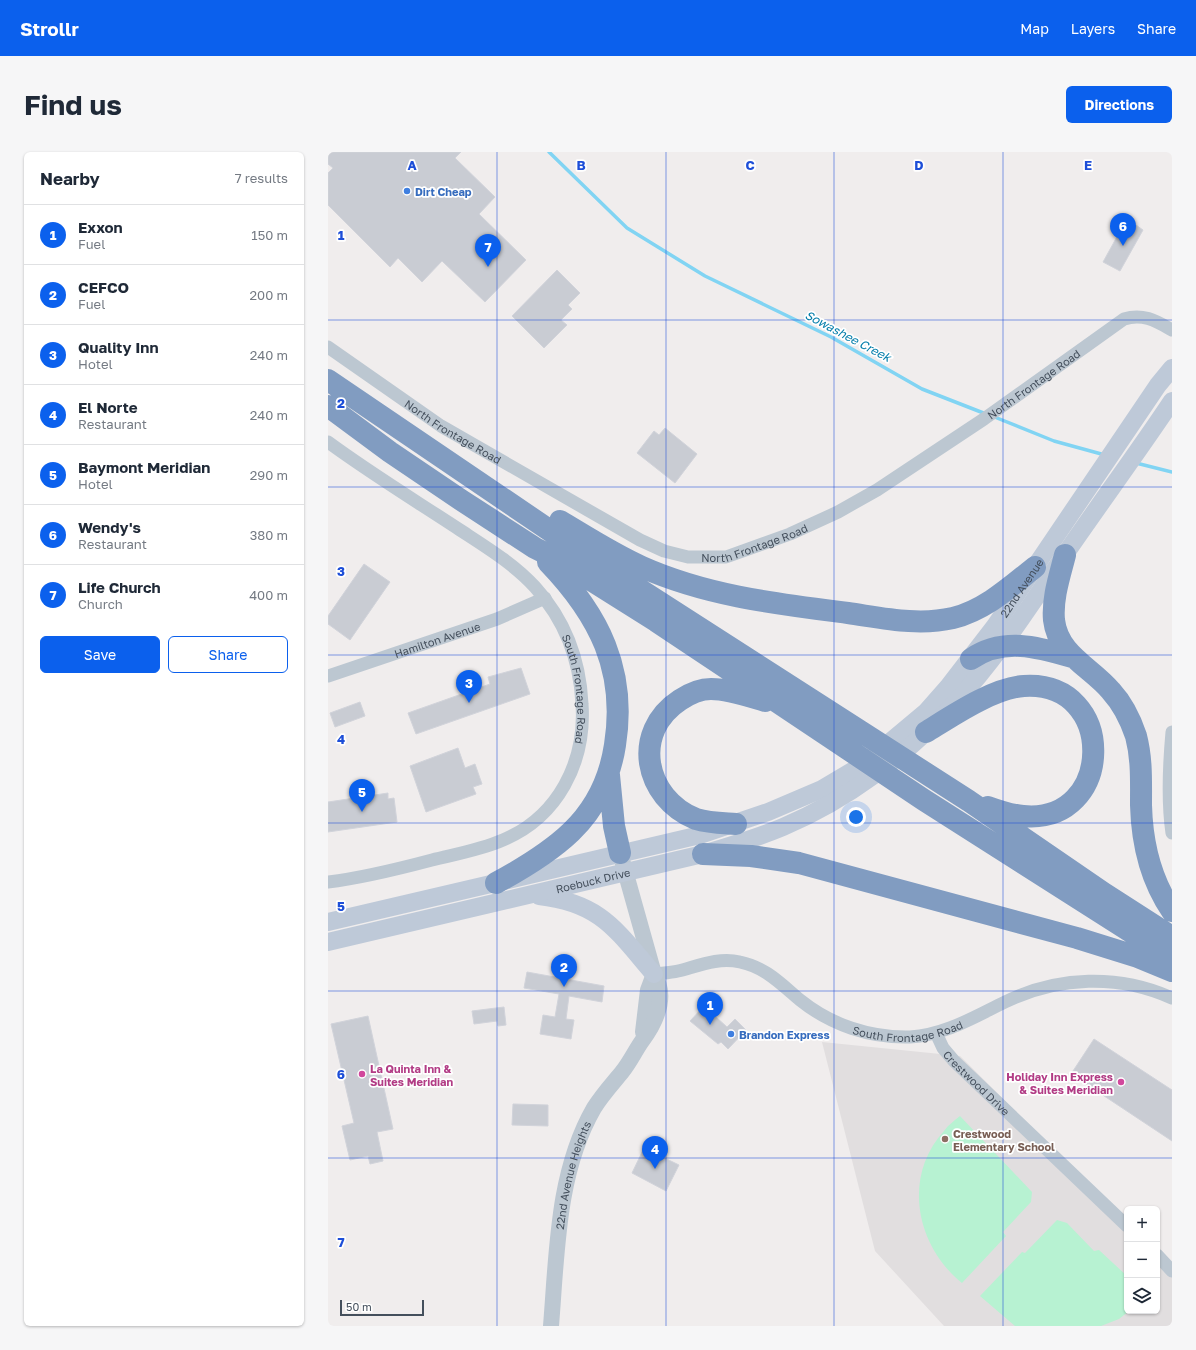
<!DOCTYPE html>
<meta charset="utf-8">
<style>
body{margin:0;font-family:"Golos Text",sans-serif;background:#f6f6f7;color:#1f2937}
.controls{position:absolute;right:12px;bottom:12px;display:grid;overflow:hidden;border-radius:6px;box-shadow:0 1px 3px #0004}
.controls button{width:36px;height:36px;display:grid;place-items:center;padding:0;border:0;border-bottom:1px solid #e0e1e3;background:#fff;color:#1f2937;font:20px sans-serif}
.scale{position:absolute;left:12px;bottom:10px;width:84px;box-sizing:border-box;padding-left:4px;border:2px solid #444f5c;border-top:0;font-size:11px;line-height:14px;white-space:nowrap;color:#444f5c;-webkit-text-stroke:3px #fff;paint-order:stroke}
.you{position:absolute;left:528px;top:665px;width:14px;height:14px;margin:-10px;border:3px solid #fff;border-radius:50%;background:#1a73e8;box-shadow:0 0 0 6px #1a73e833}
.badge{display:grid;place-items:center;width:26px;height:26px;border-radius:50%;background:#0b60ed;color:#fff;font-size:13px;font-weight:700}
.pin{position:absolute;translate:-50% -33px;filter:drop-shadow(0 1px 2px #0008)}
.pin::after{content:'';position:absolute;top:21px;width:14px;height:12px;background:inherit;clip-path:polygon(0 0,100% 0,50% 100%)}
.list{margin:0;padding:0;list-style:none}
h2{display:flex;justify-content:space-between;align-items:center;height:52px;margin:0;padding:0 16px;font-size:17px}
h2 small{font-size:13px;font-weight:400;color:#747a83}
.list li{display:grid;grid-template-columns:26px 1fr auto;gap:12px;align-items:center;box-sizing:border-box;height:60px;padding:0 16px;border-top:1px solid #e0e1e3}
.list b{display:block;font-size:15px;white-space:nowrap}
.list p{margin:0;font-size:13px;white-space:nowrap;color:#747a83}
.list em{font-size:13px;font-style:normal;color:#747a83}
.actions{display:flex;gap:8px;padding:12px 16px}
.actions a{flex:1;padding:9px 0;border:1px solid #0b60ed;border-radius:6px;text-align:center;font-size:14px;color:#0b60ed}
.actions .main{background:#0b60ed;color:#fff}
.icon{flex:none;width:22px;height:22px;fill:none;stroke:currentColor;stroke-width:2;stroke-linecap:round;stroke-linejoin:round}
.map{position:relative;flex:none;width:844px;height:1174px;overflow:hidden;border-radius:6px}
header{display:flex;align-items:center;gap:24px;box-sizing:border-box;height:56px;padding:0 20px;background:#0b60ed;color:#fff}
header strong{font-size:19px}
nav{display:flex;gap:22px;margin-inline-start:auto;font-size:14px}
.intro{display:flex;align-items:center;justify-content:space-between;box-sizing:border-box;height:96px;padding:0 24px}
h1{margin:0;font-size:28px}
.button{padding:10px 18px;border-radius:6px;background:#0b60ed;color:#fff;font-size:14px;font-weight:700}
main{display:flex;gap:24px;padding:0 24px}
aside{flex:1;background:#fff;border-radius:6px;box-shadow:0 1px 3px #0004}
.map>svg:first-child{display:block}
.education{fill:#e1dedf}
.green{fill:#b7f2d2}
.lines{fill:none;stroke-linecap:round;stroke-linejoin:round}
.stream{stroke:#81d4f3;stroke-width:3.5}
.building{fill:#c9ccd3;stroke:#d1d3da}
.minor{stroke:#bcc7d1;stroke-width:13}
.tertiary{stroke:#bcc7d1;stroke-width:16}
.secondary{stroke:#bec9d8;stroke-width:18}
.motorway{stroke:#819cc1;stroke-width:22}
.grid{fill:none;stroke:#1d4ed8;stroke-width:1;stroke-opacity:0.55}
.shop-dot{fill:#3f7fe0;stroke:#fff;stroke-width:1.5}
.hotel-dot{fill:#d1479c;stroke:#fff;stroke-width:1.5}
.education-dot{fill:#8d6e63;stroke:#fff;stroke-width:1.5}
.labels{text-anchor:middle;dominant-baseline:central;stroke-width:3.5;stroke-linejoin:round;paint-order:stroke}
.shop-label{font-size:11px;font-weight:bold;fill:#366cbe;stroke:#fff;text-anchor:start}
.street-label{font-size:11px;fill:#444f5c;stroke:#fff}
.hotel-label{font-size:11px;font-weight:bold;fill:#b23c85;stroke:#fff;text-anchor:start}
.education-label{font-size:11px;font-weight:bold;fill:#785e54;stroke:#fff;text-anchor:start}
.water-label{font-size:12px;font-style:italic;fill:#027daa;stroke:#fff}
.grid-label{font-size:13px;text-anchor:middle;font-weight:bold;fill:#1d4ed8;stroke:#fff;stroke-width:3.5;stroke-linejoin:round;paint-order:stroke}
</style>
<header>
<strong>Strollr</strong>
<nav><a>Map</a><a>Layers</a><a>Share</a></nav>
</header>
<div class="intro"><h1>Find us</h1><a class="button">Directions</a></div>
<main>
<aside>
<h2>Nearby<small>7 results</small></h2>
<ul class="list">
<li><span class="badge">1</span><div><b>Exxon</b><p>Fuel</p></div><em>150 m</em></li>
<li><span class="badge">2</span><div><b>CEFCO</b><p>Fuel</p></div><em>200 m</em></li>
<li><span class="badge">3</span><div><b>Quality Inn</b><p>Hotel</p></div><em>240 m</em></li>
<li><span class="badge">4</span><div><b>El Norte</b><p>Restaurant</p></div><em>240 m</em></li>
<li><span class="badge">5</span><div><b>Baymont Meridian</b><p>Hotel</p></div><em>290 m</em></li>
<li><span class="badge">6</span><div><b>Wendy's</b><p>Restaurant</p></div><em>380 m</em></li>
<li><span class="badge">7</span><div><b>Life Church</b><p>Church</p></div><em>400 m</em></li>
</ul>
<div class="actions"><a class="main">Save</a><a>Share</a></div>
</aside>
<div class="map">
<svg width="844" height="1174" viewBox="0 0 844 1174">
<rect width="100%" height="100%" fill="#f0eded"/>
<path class="education" d="M494,890L632,904L799,1070V1159H829V1099L844,1114V1174H616L547,1099Z"/>
<path class="green" d="M632,964L704,1040L703,1050L675,1080L678,1084L634,1131C588,1094 574,1025 616,979C620,973 626,969 632,964Z
M729,1068L739,1071L766,1099L771,1098L799,1124V1159H801L791,1167L773,1174H687L652,1144L694,1100L697,1101Z"/>
<g class="lines">
<path class="stream" d="M221,0L299,76L377,124L503,185L594,237L658,262
M664,264L726,289L777,303
M808,311L844,320"/>
</g>
<path class="building" d="M0,0H133L127,6L167,45L151,62L198,108L157,150L114,109L94,130L70,106L62,115L0,53V21L5,16L0,12Z
M796,72L806,78L808,73L815,78L792,119L775,110Z
M229,118L252,141L240,153L244,157L233,168L239,173L216,196L184,164Z
M337,276L369,302L347,331L309,301L326,279L331,283Z
M36,412L62,430L22,488L0,472V464Z
M193,516L202,542L88,582L80,561L162,532L160,525Z
M32,550L37,564L7,575L2,561Z
M130,596L137,616L147,612L154,632L145,635L148,642L98,660L82,614Z
M60,641V647L66,646L69,670L0,680V650Z
M199,820L276,834L274,850L241,844L238,867L246,868L243,887L212,882L215,863L227,865L231,842L196,836Z
M376,854L399,875L407,867L418,878L400,897L393,890L390,892L362,869Z
M176,855L178,873L170,874L169,869L146,872L144,859Z
M40,864L65,977L49,980L55,1009L42,1012L40,1004L22,1008L14,974L26,971L3,872Z
M766,887L844,938V989L743,922Z
M185,952L220,953V974L184,973Z
M316,996L351,1013L338,1039L304,1021Z"/>
<g class="lines">
<g class="minor">
<path id="s1" d="M0,195L113,274L312,388L336,399L360,405H398L462,382L510,360L549,338L656,267L796,167C815,161 828,169 844,178"/>
<path id="s2" d="M0,290C42,321 88,349 132,378C158,395 186,412 207,435C237,468 252,509 254,552C258,610 230,665 175,688C152,698 128,702 104,708C70,717 35,726 0,730"/>
<path id="s3" d="M0,524L169,467L217,446"/>
<path d="M844,580C841,613 839,647 844,681"/>
<path id="s4" d="M326,822C334,821 342,821 350,819C370,814 390,805 412,810C437,815 453,832 472,848C503,873 542,886 582,885C617,883 646,865 677,850C730,824 791,822 844,846"/>
<path id="s5" d="M608,881L615,896L626,909L799,1074"/>
<path d="M829,1103L844,1119"/>
</g>
<g class="tertiary">
<path d="M315,880L320,838L326,822"/>
<path id="s6" d="M223,1174C229,1101 229,1020 266,956C274,943 285,931 294,920C302,910 307,899 314,889C328,870 340,845 326,822L294,708"/>
</g>
<g class="secondary">
<path d="M211,744C273,751 288,778 326,822"/>
<path id="s7" d="M0,770L372,683L440,660L494,637L526,618L549,601L598,560L620,535L667,474L830,233L844,216"/>
<path id="s8" d="M0,790L375,702C402,694 429,686 455,675C519,648 579,603 626,552C669,506 703,452 738,401C773,350 810,300 844,249"/>
</g>
<path class="motorway" d="M0,228L255,401L641,649L777,742L844,785
M0,254L62,300L133,348L207,396L231,408L328,469L596,648L844,806
M232,369C259,385 285,402 314,415C379,444 450,452 520,461C555,466 590,474 625,466C657,458 682,435 707,415
M737,403C732,423 724,446 726,468C730,503 763,515 783,539C794,551 803,569 808,584C814,607 813,629 813,653C814,691 822,727 844,759
M643,507C675,485 710,495 744,505
M598,580C624,564 665,536 696,534C790,528 787,673 695,664C683,663 671,659 660,655
M281,623L286,674L292,701
M408,672C394,671 381,671 368,667C316,646 303,580 352,548C361,542 372,537 383,537C401,537 420,544 437,549
M375,702L423,704L471,711L749,786L810,805L844,819
M168,731C194,717 221,701 243,680C267,657 282,626 287,593C299,518 271,463 220,410"/>
</g>
<path class="grid" d="M169,0V1174M338,0V1174M506,0V1174M675,0V1174M0,168H844M0,335H844M0,503H844M0,671H844M0,839H844M0,1006H844"/>
<g class="shop-dot">
<circle cx="79" cy="39" r="4"/>
<circle cx="403" cy="882" r="4"/>
</g>
<g class="hotel-dot">
<circle cx="34" cy="922" r="4"/>
<circle cx="793" cy="930" r="4"/>
</g>
<circle class="education-dot" cx="617" cy="987" r="4"/>
<g class="labels">
<g class="shop-label">
<text x="87" y="39">Dirt Cheap</text>
<text x="411" y="882">Brandon Express</text>
</g>
<g class="street-label">
<text stroke="none"><textPath href="#s1" startOffset="811">North Frontage Road</textPath></text>
<text stroke="none"><textPath href="#s1" startOffset="151">North Frontage Road</textPath></text>
<text stroke="none"><textPath href="#s1" startOffset="487">North Frontage Road</textPath></text>
<text stroke="none"><textPath href="#s7" startOffset="799">22nd Avenue</textPath></text>
<text stroke="none"><textPath href="#s3" startOffset="115">Hamilton Avenue</textPath></text>
<text stroke="none"><textPath href="#s2" startOffset="366">South Frontage Road</textPath></text>
<text stroke="none"><textPath href="#s8" startOffset="272">Roebuck Drive</textPath></text>
<text stroke="none"><textPath href="#s4" startOffset="276">South Frontage Road</textPath></text>
<text stroke="none"><textPath href="#s5" startOffset="65">Crestwood Drive</textPath></text>
<text stroke="none"><textPath href="#s6" startOffset="153">22nd Avenue Heights</textPath></text>
</g>
<g class="hotel-label">
<text x="42" y="916">La Quinta Inn &amp;<tspan x="42" dy="13">Suites Meridian</tspan></text>
<text x="785" y="924" text-anchor="end">Holiday Inn Express<tspan x="785" dy="13">&amp; Suites Meridian</tspan></text>
</g>
<g class="education-label">
<text x="625" y="981">Crestwood<tspan x="625" dy="13">Elementary School</tspan></text>
</g>
<g class="water-label">
<text transform="translate(520 184) rotate(28)">Sowashee Creek</text>
</g>
</g>
<g class="grid-label">
<text x="84" y="18">A</text>
<text x="253" y="18">B</text>
<text x="422" y="18">C</text>
<text x="591" y="18">D</text>
<text x="760" y="18">E</text>
<text x="13" y="88">1</text>
<text x="13" y="256">2</text>
<text x="13" y="424">3</text>
<text x="13" y="592">4</text>
<text x="13" y="759">5</text>
<text x="13" y="927">6</text>
<text x="13" y="1095">7</text>
</g>
</svg>
<div class="controls">
<button>+</button>
<button>−</button>
<button><svg class="icon" aria-label="layers" viewBox="0 0 24 24"><path d="M12 4l9 5-9 5-9-5zM3 14l9 5 9-5"/></svg></button>
</div>
<div class="scale">50 m</div>
<div class="you"></div>
<div class="pin badge" style="left:382px;top:873px">1</div>
<div class="pin badge" style="left:236px;top:835px">2</div>
<div class="pin badge" style="left:141px;top:551px">3</div>
<div class="pin badge" style="left:327px;top:1017px">4</div>
<div class="pin badge" style="left:34px;top:660px">5</div>
<div class="pin badge" style="left:795px;top:94px">6</div>
<div class="pin badge" style="left:160px;top:115px">7</div>
</div>
</main>
